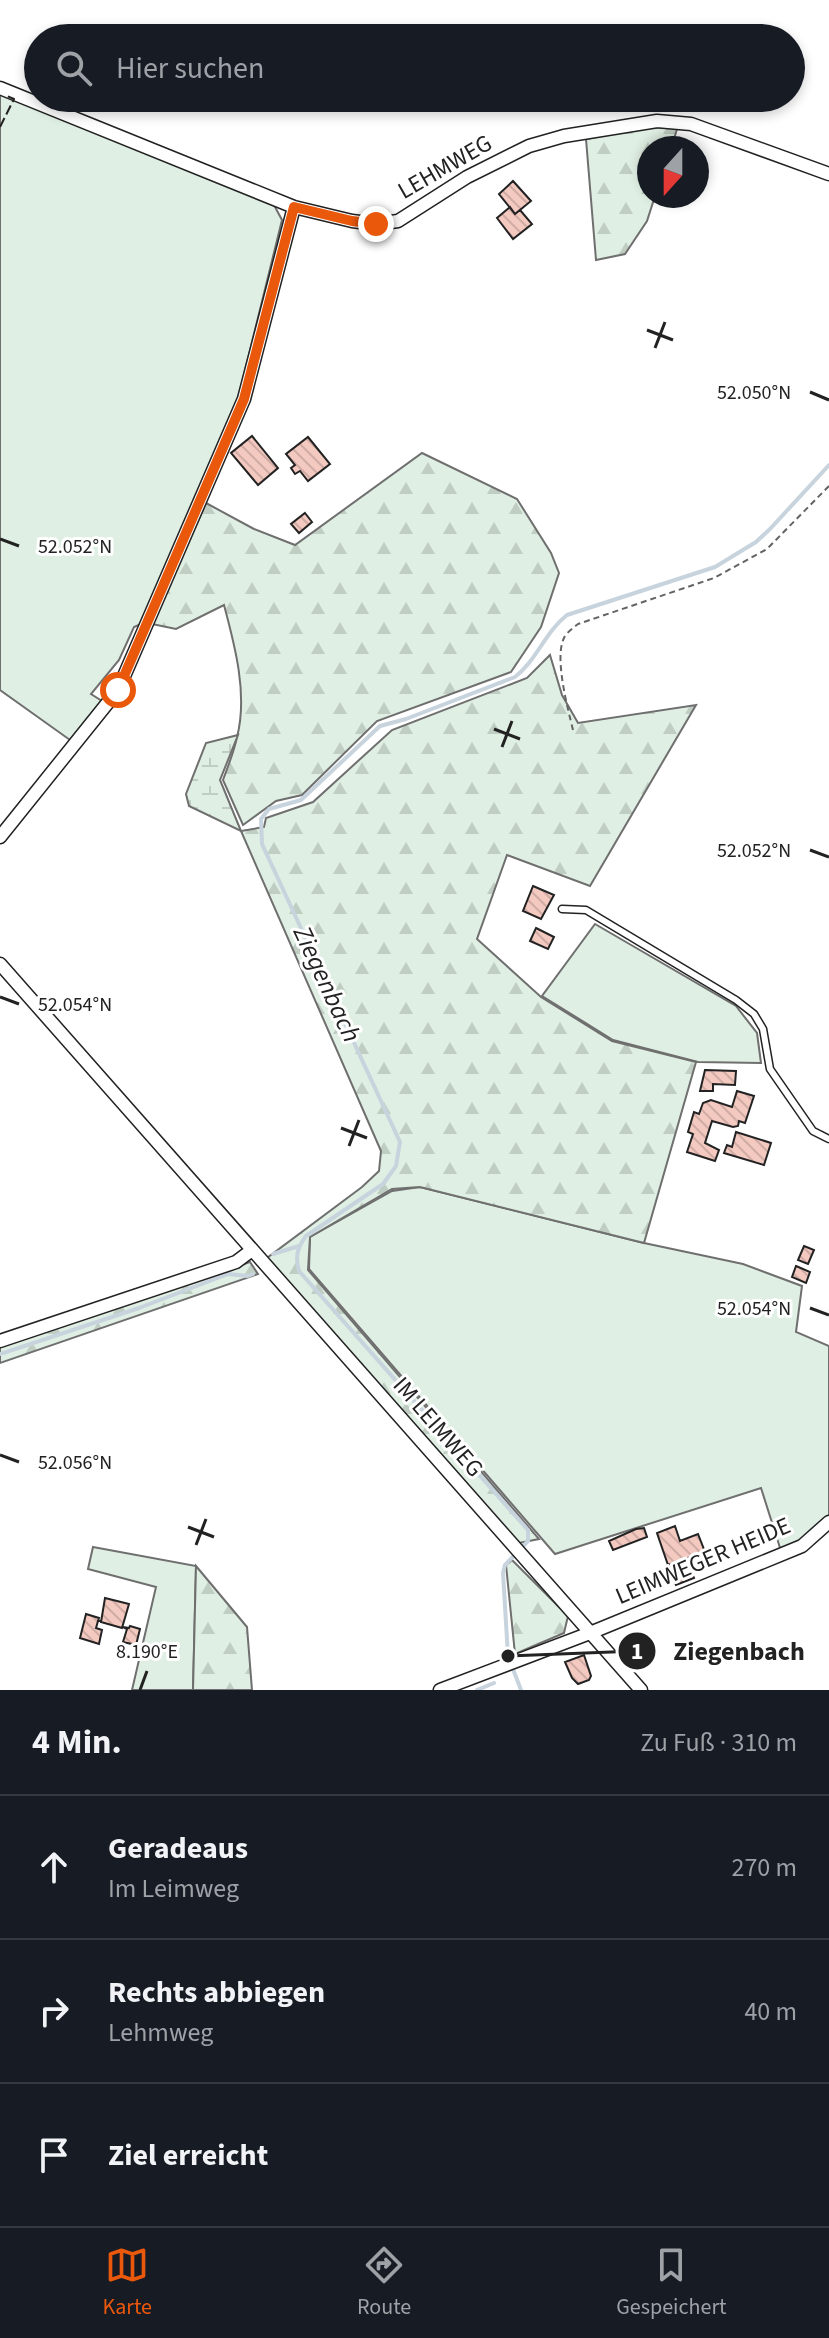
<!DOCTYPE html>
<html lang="de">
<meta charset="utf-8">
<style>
body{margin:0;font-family:"Source Sans 3",sans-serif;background:#242831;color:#f1f3f6}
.compass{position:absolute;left:637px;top:136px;width:72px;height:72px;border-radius:50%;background:#171b24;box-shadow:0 4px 12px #0003;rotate:201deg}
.stop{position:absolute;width:24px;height:24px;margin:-18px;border:6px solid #ea580c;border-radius:50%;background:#fff}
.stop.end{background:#ea580c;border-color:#fff;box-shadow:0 2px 8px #0008}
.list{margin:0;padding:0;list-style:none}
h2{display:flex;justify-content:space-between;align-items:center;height:104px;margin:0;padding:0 32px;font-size:34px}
h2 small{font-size:26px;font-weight:400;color:#9ea1a6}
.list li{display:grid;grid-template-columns:52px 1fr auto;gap:24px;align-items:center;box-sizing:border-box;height:144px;padding:0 32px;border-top:2px solid #363941}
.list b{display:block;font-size:30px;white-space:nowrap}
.list p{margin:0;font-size:26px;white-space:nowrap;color:#9ea1a6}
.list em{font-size:26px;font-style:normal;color:#9ea1a6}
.icon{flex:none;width:44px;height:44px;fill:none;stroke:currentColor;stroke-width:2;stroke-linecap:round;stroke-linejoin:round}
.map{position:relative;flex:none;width:829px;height:1690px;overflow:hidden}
.search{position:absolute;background:#171b24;box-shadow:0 4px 12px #0003;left:24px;right:24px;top:24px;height:88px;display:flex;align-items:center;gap:20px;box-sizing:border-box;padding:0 28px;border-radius:44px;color:#9ea1a6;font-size:30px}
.sheet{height:536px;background:#171b24}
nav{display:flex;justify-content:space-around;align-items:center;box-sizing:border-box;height:112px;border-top:2px solid #363941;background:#171b24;font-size:22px;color:#9ea1a6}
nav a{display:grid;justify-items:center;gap:4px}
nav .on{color:#ea580c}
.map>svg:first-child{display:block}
.green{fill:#e0efe3;stroke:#6f6f6f;stroke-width:2}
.forest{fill:url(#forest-firs);stroke:#6f6f6f;stroke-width:2}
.wetland{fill:url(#wetland-marsh);stroke:#6f6f6f;stroke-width:2}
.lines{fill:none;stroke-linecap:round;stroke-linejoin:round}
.stream{stroke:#c7d3dd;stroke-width:4}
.building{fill:url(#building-back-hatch);stroke:#222;stroke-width:2}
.service-casing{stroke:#222;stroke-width:9}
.minor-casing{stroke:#222;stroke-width:15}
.path{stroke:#646464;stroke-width:2;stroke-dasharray:6 4;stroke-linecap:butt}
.service{stroke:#fff;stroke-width:6}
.minor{stroke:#fff;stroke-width:12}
.fence{stroke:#222;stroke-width:2;stroke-dasharray:10 4;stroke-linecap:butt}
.route{stroke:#ea580c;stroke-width:10}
.ticks{fill:none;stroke:#222;stroke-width:3}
.labels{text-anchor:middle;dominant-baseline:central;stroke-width:6;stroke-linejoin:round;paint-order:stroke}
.street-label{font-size:24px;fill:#222;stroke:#fff}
.water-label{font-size:26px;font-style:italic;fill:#222;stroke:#fff}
.ticks-label{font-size:20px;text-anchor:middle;fill:#222;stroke:#fff;stroke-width:6;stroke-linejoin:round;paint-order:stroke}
.leader{fill:none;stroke:#222;stroke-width:3}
.callout-dot{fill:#222;stroke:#fff;stroke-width:3}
.mark-label{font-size:24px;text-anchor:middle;font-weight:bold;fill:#fff}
.callout-label{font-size:26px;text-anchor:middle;font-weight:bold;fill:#222;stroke:#fff;stroke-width:6;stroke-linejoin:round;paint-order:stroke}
</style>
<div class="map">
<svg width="829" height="1690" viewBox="0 0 829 1690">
<defs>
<pattern id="forest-firs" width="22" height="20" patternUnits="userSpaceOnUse" patternTransform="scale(2)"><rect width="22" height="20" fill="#e0efe3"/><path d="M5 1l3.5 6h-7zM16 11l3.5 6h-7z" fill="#c0cdc2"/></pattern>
<pattern id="wetland-marsh" width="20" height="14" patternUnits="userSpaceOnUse" patternTransform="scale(2)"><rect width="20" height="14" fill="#e0efe3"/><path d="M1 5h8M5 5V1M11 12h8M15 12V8" fill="none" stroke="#c0cdc2"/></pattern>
<pattern id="building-back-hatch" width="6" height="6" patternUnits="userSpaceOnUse" patternTransform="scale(2)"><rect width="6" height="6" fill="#f3c9c0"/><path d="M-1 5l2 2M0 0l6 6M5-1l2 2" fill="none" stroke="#d0aca5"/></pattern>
</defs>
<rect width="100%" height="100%" fill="#fff"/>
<path class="green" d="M0,93L274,205L282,220L239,395L141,624L134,627L119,660L91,694L102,701L70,740L0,690Z
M595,924L736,1006L757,1033L761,1063L698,1062L613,1040L542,996Z
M420,1187L644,1243L743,1264L802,1286L796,1332L829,1346V1515L800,1544L781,1551L761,1488L555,1554L309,1269L310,1237L392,1191Z
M93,1547L196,1566L193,1690H132L156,1587L88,1569Z"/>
<path class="forest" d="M678,126L671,148H649V196H655L647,221L625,254L596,260L586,139L637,129Z
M422,453L517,499L551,553L559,573L541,627L511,672L377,721L302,795L276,801L243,825L223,780C228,766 234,752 237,737C248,695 235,646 224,605L176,629L152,624L206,503L254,529L295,545Z
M550,655L562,695L578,723L696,705L590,886L507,855L477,939L541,997L612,1041L696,1062L644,1243L420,1187L392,1189L310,1237L308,1270L539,1539L519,1543L267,1258L362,1187L379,1171L381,1151L241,831L264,827L266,818L313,802L392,730L527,678Z
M250,1262L258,1274L0,1363V1347Z
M512,1560L568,1616L564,1633L515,1654L506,1565Z
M196,1566L247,1627L252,1690H193Z"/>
<path class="wetland" d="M238,735L220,780L241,831L189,806L186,794L206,743Z"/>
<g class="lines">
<path class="stream" d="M273,1254L299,1246
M0,1354L139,1308L228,1274L248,1276L253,1274
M477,1690L494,1683
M521,1690L508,1656L503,1573L505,1565L528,1541V1530L299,1271C295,1257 297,1248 306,1236L383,1184L396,1166L400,1142L262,844L261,819L269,809L301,800L380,726L406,719L515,677C537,660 545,632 567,615L715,567L756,542L770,529L829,465"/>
</g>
<path class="building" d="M513,181L531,201L515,214L499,194Z
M510,207L515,214L520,210L532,224L513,239L497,218Z
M252,436L278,468L258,485L231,453Z
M308,437L330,464L308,481L300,471L295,474L291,468L295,465L286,454Z
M305,513L312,522L299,533L291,524Z
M533,886L554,895L541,919L523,911Z
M536,928L554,937L548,949L530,941Z
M705,1070L736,1071L735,1085L713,1084V1091H700Z
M737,1091L754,1096L745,1123L739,1121L738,1126L733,1127L712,1121L705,1143L719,1150L715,1161L687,1152L693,1134L688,1132L694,1112L699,1114L703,1103L711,1100L732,1107Z
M736,1132L771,1143L764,1165L724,1153L727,1145L732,1147Z
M804,1246L814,1250L808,1264L798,1260Z
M796,1266L810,1272L806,1283L792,1277Z
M675,1526L680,1541L698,1534L705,1552L668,1565L657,1533Z
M644,1528L647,1537L613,1550L609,1541L636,1529Z
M686,1559L694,1578L676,1585L668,1565Z
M105,1598L129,1604L122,1628L101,1622Z
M86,1614L99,1618L98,1621H101H98L96,1628L102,1630L99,1644L80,1638Z
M130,1626L140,1629L136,1645L123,1642L127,1629L123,1627L129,1628Z
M584,1655L591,1676L589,1680L578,1684L572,1678L565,1662Z"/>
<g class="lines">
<defs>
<path id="service" d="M562,909L586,910L736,1000L754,1014L763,1029L770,1069L813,1131L829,1139"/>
<path id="minor" d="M0,88L294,207L352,221L376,224L398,221L467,177L529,146L564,136L657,121L691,124L829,174
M0,837L118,690L244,399L294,207
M0,964L641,1690
M0,1341L236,1262L252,1250
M440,1690L590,1633L802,1546L829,1522"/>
</defs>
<use href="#service" class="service-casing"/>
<use href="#minor" class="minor-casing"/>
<path class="path" d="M573,730C568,709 554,658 564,638C566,633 574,627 578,624L714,578L767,549L829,486"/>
<use href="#service" class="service"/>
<use href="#minor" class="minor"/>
<path class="fence" d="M0,127L14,99L7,96"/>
</g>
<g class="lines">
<path class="route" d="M118,690L244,399L294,207L352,221L376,224"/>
</g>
<path class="ticks" d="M647,330L673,340M655,348L665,322M810,392L829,400M0,539L19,546M494,729L520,739M502,747L512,721M810,850L829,857M0,997L19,1004M341,1128L367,1138M349,1146L359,1120M810,1308L829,1315M0,1455L19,1462M188,1527L214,1537M196,1545L206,1519M140,1690L147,1671"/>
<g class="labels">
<g class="street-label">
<text transform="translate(445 167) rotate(-30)">LEHMWEG</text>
<text transform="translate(438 1427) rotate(49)">IM LEIMWEG</text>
<text transform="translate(703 1561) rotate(-23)">LEIMWEGER HEIDE</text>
</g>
<g class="water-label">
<text transform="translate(327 984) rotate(65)">Ziegenbach</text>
</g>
</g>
<g class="ticks-label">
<text x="754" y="399">52.050°N</text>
<text x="75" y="553">52.052°N</text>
<text x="754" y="857">52.052°N</text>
<text x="75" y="1011">52.054°N</text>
<text x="754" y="1315">52.054°N</text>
<text x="75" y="1469">52.056°N</text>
<text x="147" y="1658">8.190°E</text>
</g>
<path class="leader" d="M508 1656L637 1651"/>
<g class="callout-dot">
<circle cx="508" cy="1656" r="8"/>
<circle cx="637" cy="1651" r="20"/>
</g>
<g class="mark-label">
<text x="637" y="1659">1</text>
</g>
<g class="callout-label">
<text x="739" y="1660">Ziegenbach</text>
</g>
</svg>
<svg class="compass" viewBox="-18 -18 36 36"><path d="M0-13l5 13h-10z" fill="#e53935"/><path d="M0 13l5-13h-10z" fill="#9ea1a6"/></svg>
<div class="stop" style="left:118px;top:690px"></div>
<div class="stop end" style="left:376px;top:224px"></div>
<div class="search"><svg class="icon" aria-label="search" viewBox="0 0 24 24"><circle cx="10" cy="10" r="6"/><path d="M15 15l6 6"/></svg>Hier suchen</div>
</div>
<section class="sheet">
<h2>4 Min.<small>Zu Fuß · 310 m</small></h2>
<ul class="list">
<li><svg class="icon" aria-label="ahead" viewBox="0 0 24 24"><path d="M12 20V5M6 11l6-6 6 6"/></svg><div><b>Geradeaus</b><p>Im Leimweg</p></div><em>270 m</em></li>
<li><svg class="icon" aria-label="right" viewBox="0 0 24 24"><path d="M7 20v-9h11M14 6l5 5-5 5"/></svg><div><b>Rechts abbiegen</b><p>Lehmweg</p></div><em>40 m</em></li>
<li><svg class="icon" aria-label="arrive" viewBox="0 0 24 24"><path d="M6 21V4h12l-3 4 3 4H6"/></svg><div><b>Ziel erreicht</b></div></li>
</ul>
</section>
<nav>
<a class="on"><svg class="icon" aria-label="map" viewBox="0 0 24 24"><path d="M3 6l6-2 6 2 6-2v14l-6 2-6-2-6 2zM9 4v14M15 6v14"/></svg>Karte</a>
<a><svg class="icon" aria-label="directions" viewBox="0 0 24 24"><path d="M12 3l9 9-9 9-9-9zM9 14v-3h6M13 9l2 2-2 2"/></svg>Route</a>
<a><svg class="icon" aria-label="saved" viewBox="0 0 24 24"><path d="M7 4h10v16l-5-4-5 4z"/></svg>Gespeichert</a>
</nav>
